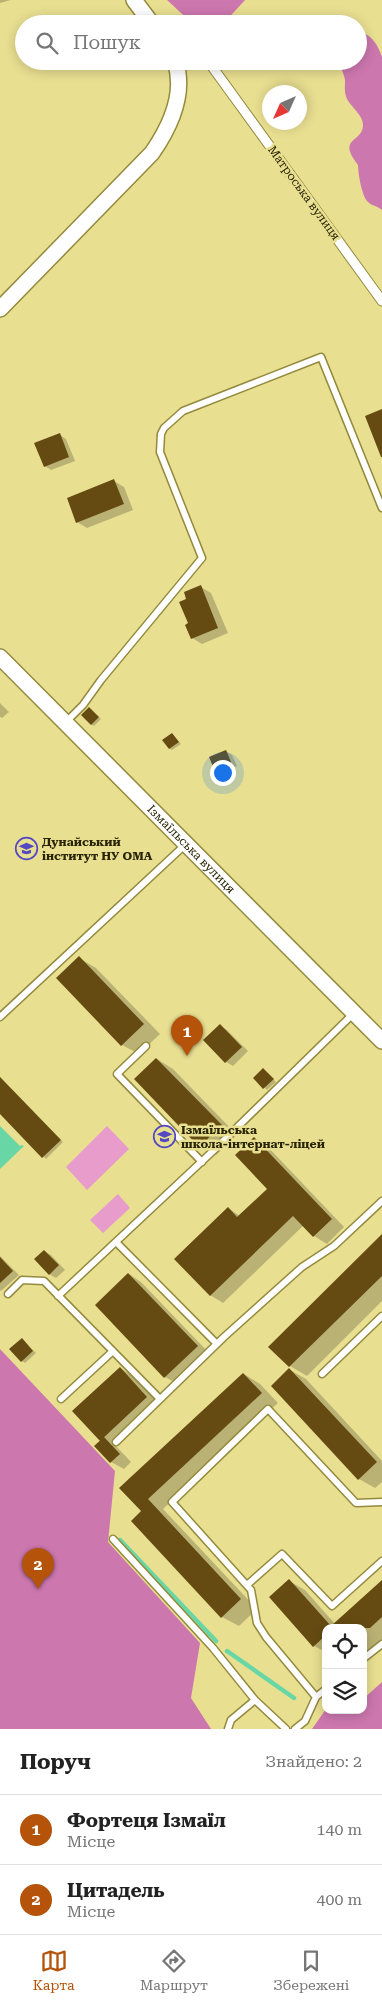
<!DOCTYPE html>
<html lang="uk">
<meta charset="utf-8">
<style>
body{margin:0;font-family:"Roboto Serif",serif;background:#f2f2f2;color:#222}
.controls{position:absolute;right:15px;bottom:15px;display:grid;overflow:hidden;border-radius:10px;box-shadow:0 2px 12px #0003}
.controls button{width:45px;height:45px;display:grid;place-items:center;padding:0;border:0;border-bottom:1px solid #e0e0e0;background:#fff;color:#222;font:25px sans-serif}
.compass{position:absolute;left:262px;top:85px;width:45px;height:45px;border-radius:50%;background:#fff;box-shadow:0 2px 12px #0003;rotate:225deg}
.you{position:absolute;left:222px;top:772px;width:18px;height:18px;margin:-12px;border:4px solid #fff;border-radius:50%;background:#1a73e8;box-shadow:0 0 0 8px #1a73e833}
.badge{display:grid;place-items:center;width:32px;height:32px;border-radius:50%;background:#b45309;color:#fff;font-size:16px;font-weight:700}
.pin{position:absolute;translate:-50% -41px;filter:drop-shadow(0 1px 2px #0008)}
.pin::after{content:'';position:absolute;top:26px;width:18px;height:15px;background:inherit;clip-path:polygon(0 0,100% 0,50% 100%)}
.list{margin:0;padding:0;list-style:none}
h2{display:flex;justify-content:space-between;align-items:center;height:65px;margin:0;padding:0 20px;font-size:21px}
h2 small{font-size:16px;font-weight:400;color:#767676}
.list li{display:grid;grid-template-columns:32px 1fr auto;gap:15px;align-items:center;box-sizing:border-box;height:70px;padding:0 20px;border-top:1px solid #e0e0e0}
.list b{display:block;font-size:19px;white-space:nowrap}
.list p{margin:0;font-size:16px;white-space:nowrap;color:#767676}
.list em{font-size:16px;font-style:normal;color:#767676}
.icon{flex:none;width:28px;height:28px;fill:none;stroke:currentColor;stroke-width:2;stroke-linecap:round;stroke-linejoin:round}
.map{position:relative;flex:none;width:382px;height:1729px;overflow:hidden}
.search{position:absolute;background:#fff;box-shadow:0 2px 12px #0003;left:15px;right:15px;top:15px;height:55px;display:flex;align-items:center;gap:12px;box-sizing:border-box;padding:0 18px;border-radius:28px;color:#767676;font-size:19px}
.sheet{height:205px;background:#fff}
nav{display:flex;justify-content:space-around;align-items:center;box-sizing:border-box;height:70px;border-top:1px solid #e0e0e0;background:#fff;font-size:14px;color:#767676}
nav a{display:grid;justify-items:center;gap:2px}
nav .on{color:#b45309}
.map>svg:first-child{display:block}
.green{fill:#e79ccb}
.forest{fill:#cc77ae}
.water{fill:#69d7a5}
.shadow{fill:#0003}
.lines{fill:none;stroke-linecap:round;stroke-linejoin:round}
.stream{stroke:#69d7a5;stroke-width:4.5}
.building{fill:#654b12}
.service-casing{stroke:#948a3d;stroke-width:9}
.pedestrian-casing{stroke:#948a3d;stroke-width:11}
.tertiary-casing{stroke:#948a3d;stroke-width:18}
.service{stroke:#fff;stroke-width:6}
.pedestrian{stroke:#fff;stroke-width:9}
.tertiary{stroke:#fff;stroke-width:15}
.labels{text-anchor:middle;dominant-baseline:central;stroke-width:5;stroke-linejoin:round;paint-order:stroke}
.street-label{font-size:12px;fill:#282303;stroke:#e9df91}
.poi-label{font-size:12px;font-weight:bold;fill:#282303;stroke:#e9df91;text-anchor:start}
</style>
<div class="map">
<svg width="382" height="1729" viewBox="0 0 382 1729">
<rect width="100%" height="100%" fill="#e9df91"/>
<path class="green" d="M107,1126L129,1149L87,1190L66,1167Z
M118,1194L130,1208L103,1233L90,1220Z"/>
<path class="forest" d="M167,0H245L223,24H193Z
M358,32C371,33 378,45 382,57V210C378,206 372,206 368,202C362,197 358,173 358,165C336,137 363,143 363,125C363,115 351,107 347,99C344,92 345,87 345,80C344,73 340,68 340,61H358Z
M0,1349L115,1471L108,1542L200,1643L191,1698L211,1729H0Z
M382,1682V1729H312L326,1709V1710H363V1699Z"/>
<path class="water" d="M0,1126L20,1146L22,1145L24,1146L0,1169Z"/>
<path class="shadow" d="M0,0H11L0,3Z
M60,435L66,439L75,461L51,470L45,466Z
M114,481L124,487L133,510L87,528L77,522Z
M201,587L211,593L228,633L202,644L192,638L188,600Z
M0,703L9,712L2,718L0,717Z
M92,711L101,719L94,726L91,724Z
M173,735L181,744L172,750L169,748Z
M226,751L232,755L237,766L221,772L215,768Z
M79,958L96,968L160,1034L139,1054L122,1045Z
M220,1026L227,1030L248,1051L233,1066L226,1062L205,1040Z
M157,1059L173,1069L237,1135L216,1155L200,1146Z
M266,1072L276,1082L267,1090L255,1078Z
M0,1077L63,1142L46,1159L0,1113Z
M254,1139L267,1146L344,1227L327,1244L314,1236L304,1225L223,1303L210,1295L228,1208L240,1216L269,1189Z
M382,1236V1301L307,1376L290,1366L270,1347Z
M44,1251L51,1255L65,1270L56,1278L49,1274Z
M0,1256L19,1275L1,1291L0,1290Z
M129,1274L141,1282L210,1354L178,1384L165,1377L97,1305Z
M22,1339L36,1353L25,1363L22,1361Z
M120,1368L133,1376L159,1404L115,1445L131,1462L124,1469L111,1462L102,1441Z
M290,1370L306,1379L382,1461V1482L375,1488L359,1479Z
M244,1374L260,1384L278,1403L163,1509L257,1609L239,1626L222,1617L142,1511L121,1488Z
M289,1581L305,1590L335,1624L382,1582V1641L370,1652L363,1649V1628H326V1652L314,1646Z"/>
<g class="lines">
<path class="stream" d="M120,1540L216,1641
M227,1651L294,1698"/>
</g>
<path class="building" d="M382,409V457H381L365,416Z
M60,433L69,457L44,467L34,443Z
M114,479L124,504L76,523L67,498Z
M201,585L218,628L191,639L185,625L188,623L179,602L186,599L184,592Z
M89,707L99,717L91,725L81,715Z
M172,733L179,742L169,749L162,740Z
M226,750L231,762L214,769L209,757Z
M79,956L144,1024L121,1046L56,978Z
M220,1024L242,1047L225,1063L203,1040Z
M156,1058L222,1125L199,1147L134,1079Z
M263,1068L274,1079L263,1089L253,1078Z
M0,1077L61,1140L42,1158L0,1114Z
M254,1137L332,1219L313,1237L293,1216L210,1296L174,1259L228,1207L237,1217L267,1189L235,1155Z
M382,1234V1276L289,1367L268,1347Z
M44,1250L59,1265L49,1275L34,1259Z
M0,1257L13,1271L0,1283Z
M128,1273L198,1346L164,1378L95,1305Z
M22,1338L33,1351L21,1362L9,1349Z
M120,1367L147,1397L100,1441L72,1411Z
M289,1368L377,1462L358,1480L271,1386Z
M243,1373L262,1393L148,1499L241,1599L221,1618L131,1521L141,1511L119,1488Z
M104,1437L120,1454L110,1463L94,1446Z
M289,1579L331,1626L382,1580V1617L370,1628H326V1635L313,1647L269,1597Z"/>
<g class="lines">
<defs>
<path id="service" d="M66,722L83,705L101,680L202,558L160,452L161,434L164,428L183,411L321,357L382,508
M0,1017L186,844
M146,1046L117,1074L202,1162
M116,1242L217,1344
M8,1294L22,1280L44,1281L160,1399
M58,1296L214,1150L354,1013
M322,1374L382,1316
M61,1399L113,1351
M116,1442L224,1337L302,1267L334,1246L382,1201
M113,1539L213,1648L255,1700L286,1729
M247,1585L282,1554L332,1606L382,1561
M363,1659L382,1644
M316,1697L266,1637L257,1623L251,1590L172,1502L268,1409L356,1503L382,1502
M316,1697L326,1689
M228,1729L231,1720L255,1700
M295,1729L305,1721L316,1697"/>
<path id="pedestrian" d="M208,61L382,301"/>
<g id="tertiary">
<path d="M134,0L152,24"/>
<path d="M0,309L152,153C170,127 186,93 175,61"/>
<path id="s1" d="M0,657L382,1041"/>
</g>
</defs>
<use href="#service" class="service-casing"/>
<use href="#pedestrian" class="pedestrian-casing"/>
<use href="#tertiary" class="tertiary-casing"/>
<use href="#service" class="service"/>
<use href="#pedestrian" class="pedestrian"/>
<use href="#tertiary" class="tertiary"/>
</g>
<defs>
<symbol id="university-ring" viewBox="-11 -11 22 22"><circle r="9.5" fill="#e9df91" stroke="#5449c0" stroke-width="1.5"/><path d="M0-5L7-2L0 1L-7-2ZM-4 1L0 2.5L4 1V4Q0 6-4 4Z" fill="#5449c0"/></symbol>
<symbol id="school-ring" viewBox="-11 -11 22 22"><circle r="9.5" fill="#e9df91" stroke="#5449c0" stroke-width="1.5"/><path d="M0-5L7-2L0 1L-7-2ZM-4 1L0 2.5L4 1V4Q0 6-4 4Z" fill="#5449c0"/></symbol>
</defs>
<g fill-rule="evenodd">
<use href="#university-ring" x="14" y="836" width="25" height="25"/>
<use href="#school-ring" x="152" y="1124" width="25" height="25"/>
</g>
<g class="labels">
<g class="street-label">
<text transform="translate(304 193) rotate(54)">Матроська вулиця</text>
<text stroke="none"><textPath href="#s1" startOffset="271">Ізмаїльська вулиця</textPath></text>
</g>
<g class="poi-label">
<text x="42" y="842">Дунайський<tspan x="42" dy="14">інститут НУ ОМА</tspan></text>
<text x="181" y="1130">Ізмаїльська<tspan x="181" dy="14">школа-інтернат-ліцей</tspan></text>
</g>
</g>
</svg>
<div class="controls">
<button><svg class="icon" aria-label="locate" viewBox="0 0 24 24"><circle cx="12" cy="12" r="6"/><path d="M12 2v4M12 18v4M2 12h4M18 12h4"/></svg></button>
<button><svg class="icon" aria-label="layers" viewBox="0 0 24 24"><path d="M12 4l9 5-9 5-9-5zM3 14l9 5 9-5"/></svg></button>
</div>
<svg class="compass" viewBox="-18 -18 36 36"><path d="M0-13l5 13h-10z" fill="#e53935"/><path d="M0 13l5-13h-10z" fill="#767676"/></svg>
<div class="you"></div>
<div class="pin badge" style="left:187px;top:1056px">1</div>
<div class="pin badge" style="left:38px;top:1589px">2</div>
<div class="search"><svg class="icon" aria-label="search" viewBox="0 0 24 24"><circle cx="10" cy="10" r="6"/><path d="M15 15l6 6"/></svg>Пошук</div>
</div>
<section class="sheet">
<h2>Поруч<small>Знайдено: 2</small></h2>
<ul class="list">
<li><span class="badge">1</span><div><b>Фортеця Ізмаїл</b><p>Місце</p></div><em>140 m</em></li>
<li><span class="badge">2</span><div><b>Цитадель</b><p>Місце</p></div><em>400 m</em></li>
</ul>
</section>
<nav>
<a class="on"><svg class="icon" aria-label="map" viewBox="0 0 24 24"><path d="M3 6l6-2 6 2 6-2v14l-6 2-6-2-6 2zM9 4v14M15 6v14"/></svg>Карта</a>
<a><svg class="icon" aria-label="directions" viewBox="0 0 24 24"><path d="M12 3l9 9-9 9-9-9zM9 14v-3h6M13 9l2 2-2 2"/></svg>Маршрут</a>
<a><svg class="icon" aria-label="saved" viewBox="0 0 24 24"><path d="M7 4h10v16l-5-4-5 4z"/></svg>Збережені</a>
</nav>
